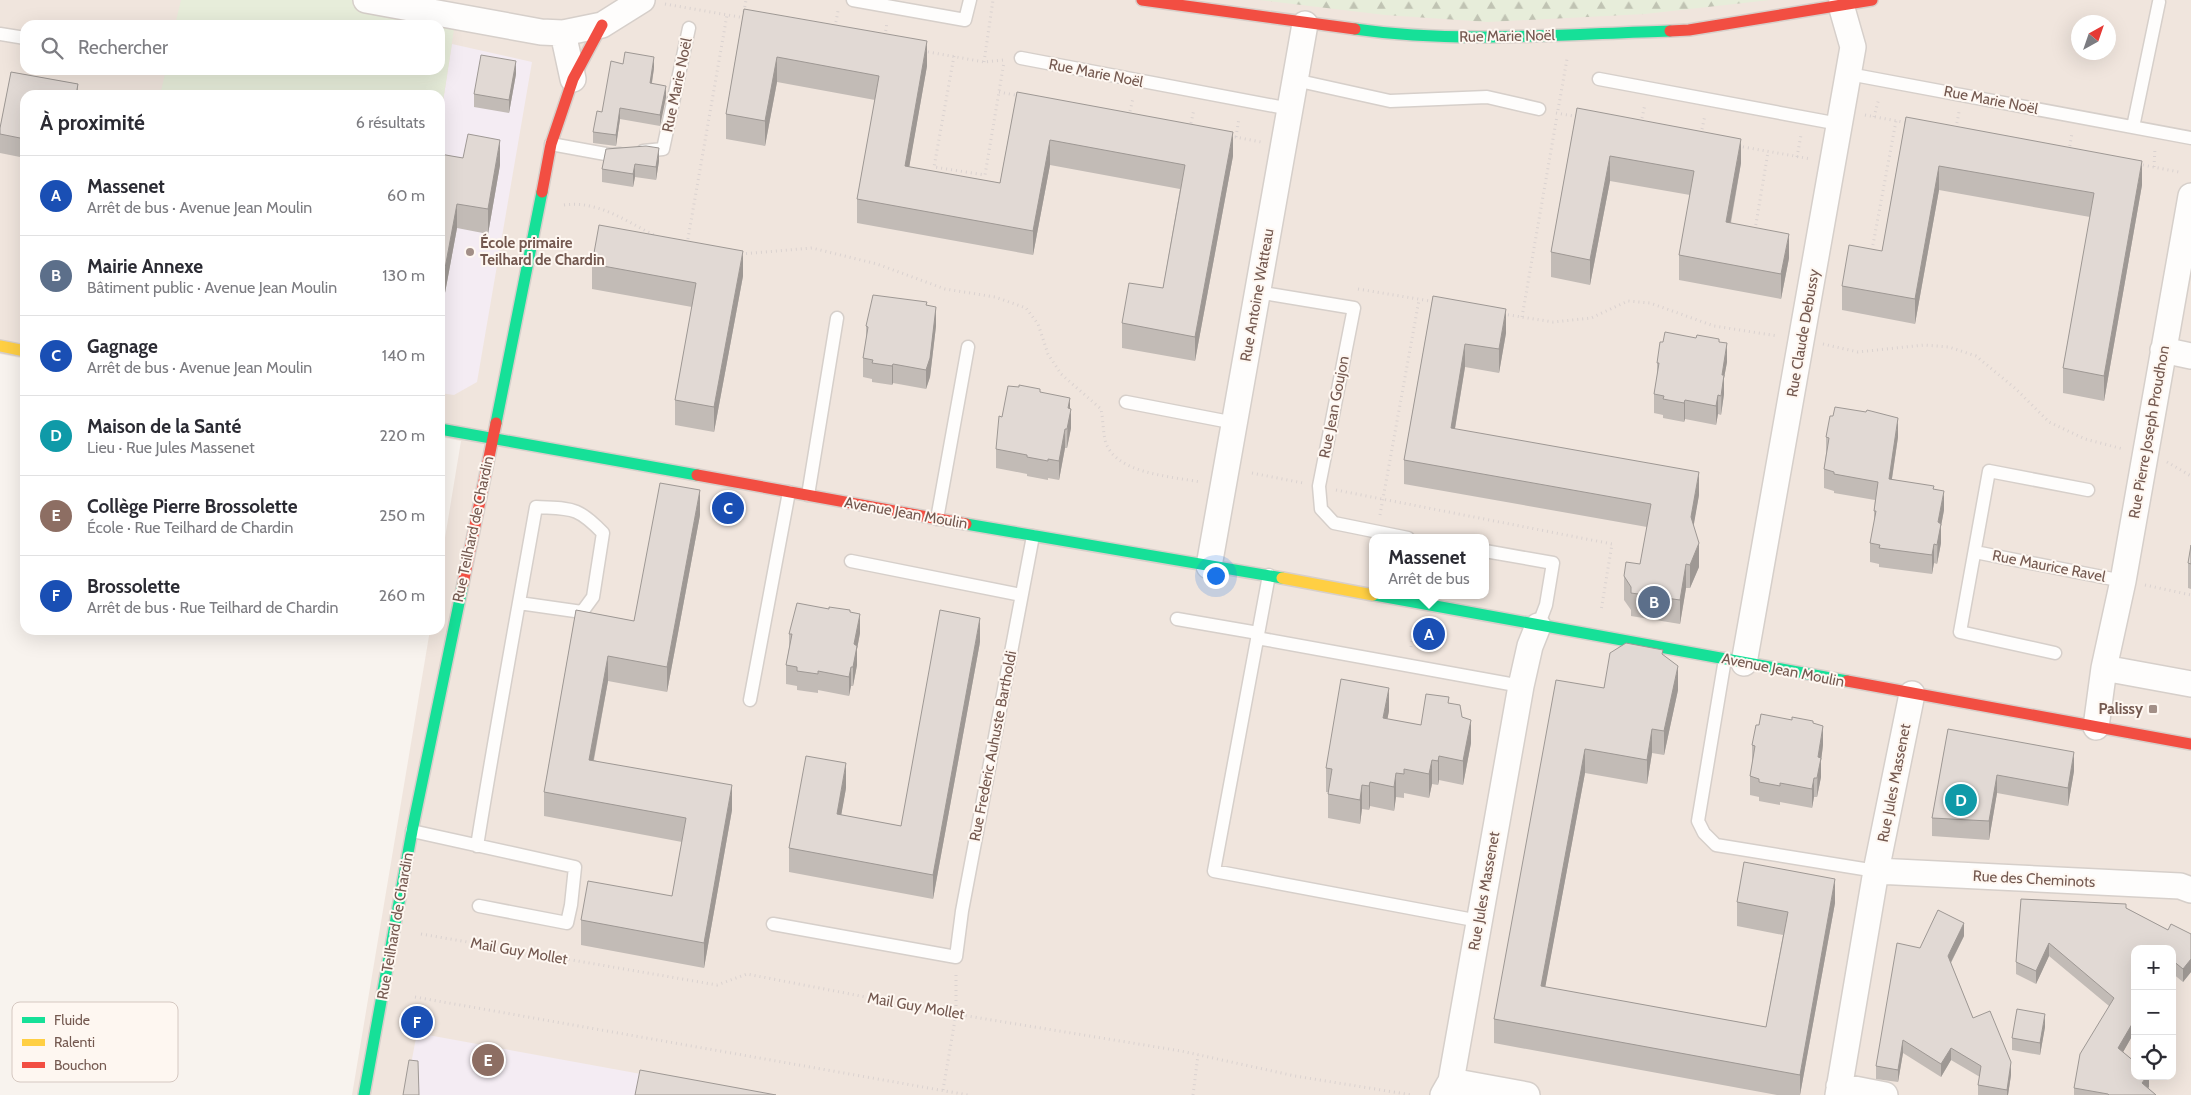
<!DOCTYPE html>
<html lang="fr">
<meta charset="utf-8">
<style>
body{margin:0;font-family:Cabin,sans-serif;background:#f2f2f3;color:#2b2b33}
.controls{position:absolute;right:15px;bottom:15px;display:grid;overflow:hidden;border-radius:10px;box-shadow:0 5px 20px #0002}
.controls button{width:45px;height:45px;display:grid;place-items:center;padding:0;border:0;border-bottom:1px solid #e1e1e2;background:#fff;color:#2b2b33;font:25px sans-serif}
.compass{position:absolute;left:2071px;top:15px;width:45px;height:45px;border-radius:50%;background:#fff;box-shadow:0 5px 20px #0002;rotate:40deg}
.you{position:absolute;left:1215px;top:575px;width:18px;height:18px;margin:-12px;border:4px solid #fff;border-radius:50%;background:#1a73e8;box-shadow:0 0 0 8px #1a73e833}
.badge{display:grid;place-items:center;width:32px;height:32px;border-radius:50%;background:#2563eb;color:#fff;font-size:16px;font-weight:700}
.pin{position:absolute;translate:-50% -50%;border:2px solid #fff;box-shadow:0 1px 5px #0006}
.popup{position:absolute;left:1369px;top:534px;width:120px;height:65px;box-sizing:border-box;display:grid;place-content:center;border-radius:10px;background:#fff;filter:drop-shadow(0 1px 4px #0005);font-size:16px;white-space:nowrap;color:#7c7c81}
.popup b{font-size:19px;color:#2b2b33}
.popup::after{content:'';position:absolute;left:50%;top:100%;margin-left:-10px;border:10px solid transparent;border-top-color:#fff}
.list{margin:0;padding:0;list-style:none}
h2{display:flex;justify-content:space-between;align-items:center;height:65px;margin:0;padding:0 20px;font-size:21px}
h2 small{font-size:16px;font-weight:400;color:#7c7c81}
.list li{display:grid;grid-template-columns:32px 1fr auto;gap:15px;align-items:center;box-sizing:border-box;height:80px;padding:0 20px;border-top:1px solid #e1e1e2}
.list b{display:block;font-size:19px;white-space:nowrap}
.list p{margin:0;font-size:16px;white-space:nowrap;color:#7c7c81}
.list em{font-size:16px;font-style:normal;color:#7c7c81}
.icon{flex:none;width:28px;height:28px;fill:none;stroke:currentColor;stroke-width:2;stroke-linecap:round;stroke-linejoin:round}
.map{position:relative;flex:none;width:2191px;height:1095px;overflow:hidden}
.search{position:absolute;background:#fff;box-shadow:0 5px 20px #0002;left:20px;top:20px;width:425px;height:55px;display:flex;align-items:center;gap:12px;box-sizing:border-box;padding:0 18px;border-radius:15px;color:#7c7c81;font-size:19px}
.panel{position:absolute;background:#fff;box-shadow:0 5px 20px #0002;left:20px;top:90px;width:425px;height:545px;border-radius:15px}
.map>svg:first-child{display:block}
.residential{fill:#f0e5dd;fill-rule:evenodd}
.education{fill:#f4ecf3}
.green{fill:#e7edda}
.forest{fill:url(#forest-firs)}
.lines{fill:none;stroke-linecap:round;stroke-linejoin:round}
.lane-casing{stroke:#d6cfca;stroke-width:15}
.street-casing{stroke:#d6cfca;stroke-width:28}
.fast-casing{stroke:#d7cfca;stroke-width:14}
.slow-casing{stroke:#d7cfca;stroke-width:14}
.jam-casing{stroke:#d7cfca;stroke-width:14}
.path{stroke:#dad2d0;stroke-width:3;stroke-dasharray:1 4;stroke-linecap:butt}
.lane{stroke:#fefdfc;stroke-width:12}
.street{stroke:#fefdfc;stroke-width:25}
.fast{stroke:#16e098;stroke-width:11}
.slow{stroke:#ffcf43;stroke-width:11}
.jam{stroke:#f24e42;stroke-width:11}
.wall{fill:#c2bbb6}
.shaded-wall{fill:#9e9894}
.building{fill:#e1d9d4;stroke:#9e9894}
.poi-dot{fill:#a28f87;stroke:#fef7f1;stroke-width:2}
.labels{text-anchor:middle;dominant-baseline:central;stroke-width:4;stroke-linejoin:round;paint-order:stroke}
.street-label{font-size:15px;fill:#745950;stroke:#fef7f1}
.poi-label{font-size:15px;font-weight:bold;fill:#745950;stroke:#fef7f1;text-anchor:start}
.key{fill:#fef7f1;stroke:#d5c8c1;stroke-width:1}
.key-label{font-size:14px;fill:#745950}
</style>
<div class="map">
<svg width="2191" height="1095" viewBox="0 0 2191 1095">
<defs>
<pattern id="forest-firs" width="22" height="20" patternUnits="userSpaceOnUse" patternTransform="scale(1.25)"><rect width="22" height="20" fill="#e7edda"/><path d="M5 1l3.5 6h-7zM16 11l3.5 6h-7z" fill="#c0c3b3"/></pattern>
</defs>
<rect width="100%" height="100%" fill="#f8f3ee"/>
<path class="residential" d="M0,0H2191V1095H352L430,630H440V568L461,441L440,437V95H25V359L0,354ZM2078,22H2108V52H2078ZM25,25H440V70H25ZM1373,538H1485V595H1373ZM2135,949H2172V1076H2135Z"/>
<path class="education" d="M452,44L532,62L477,382L454,395L440,393V121Z
M417,1033L756,1095H405Z"/>
<path class="green" d="M181,0H362L456,16L440,121V95H160L166,70H440V25H175Z"/>
<path class="forest" d="M1259,0H1770L1645,14L1488,22L1385,15Z"/>
<g class="lines">
<defs>
<path id="lane" d="M853,0L965,20L970,0
M0,34L25,38
M1021,58L1290,109
M1849,74L2191,138
M1599,79L1839,124
M1295,80L1390,101L1487,97L1539,109
M2133,127L2159,2
M551,144L611,155L620,154
M643,151L663,149L689,28
M1257,292L1354,308L1319,486L1321,509L1334,523L1408,538
M1126,402L1235,423
M808,495L837,318
M937,519L968,347
M1485,551L1553,563L1546,605L1538,626
M1975,552L2123,581
M851,561L1021,595
M1269,575L1214,871L1479,921
M1177,619L1258,633
M1257,638L1521,686
M2055,653L1960,632L1989,471L2088,490
M1725,659L1698,821L1704,833L1716,845L1876,871
M750,700L789,492
M412,831L575,867L571,905L567,923L479,906
M477,846C495,733 516,620 536,507C572,509 577,506 603,533L593,597L582,612L519,603
M773,924L956,957L962,911L1033,536"/>
<path id="street" d="M366,0L541,32L563,33L602,25L642,0
M563,33L573,79
M2163,350L2191,356
M1209,566L1305,24
M1744,663L1853,47L1841,5
M2104,668L2191,684
M2096,727L2104,668L2123,581L2191,196
M1876,871L2180,886L2191,890
M1451,1081L1527,1095
M1839,1086L1885,1095
M1443,1095L1451,1081L1521,686L1530,646L1538,626
M1838,1095L1876,871L1912,694"/>
<path id="fast" d="M1355,29C1459,44 1566,34 1670,31
M496,423L542,192
M440,429L697,475
M966,524L1282,578
M1375,595L1847,681
M364,1095L412,831L463,584"/>
<path id="slow" d="M0,346L25,351
M1282,578L1373,595"/>
<path id="jam" d="M1142,0L1355,29
M1670,31L1689,30L1872,0
M542,192L551,144L573,79L602,25
M697,475L966,524
M463,584L496,423
M1847,681L2191,744"/>
</defs>
<use href="#lane" class="lane-casing"/>
<use href="#street" class="street-casing"/>
<use href="#fast" class="fast-casing"/>
<use href="#slow" class="slow-casing"/>
<use href="#jam" class="jam-casing"/>
<path class="path" d="M665,4L745,18
M744,12L746,0
M835,27L838,11
M885,36L887,22
M923,51L984,62L1004,60
M954,56L934,167L985,175L1004,62
M984,62L993,0
M999,92L1020,96
M1558,110L1567,59
M1556,113L1579,117
M1865,115L1908,123
M1129,116L1133,98
M1874,117L1879,98
M1641,123L1645,104
M1190,128L1194,109
M1956,128L1959,112
M1701,134L1705,115
M1230,136L1261,142
M1236,137L1239,118
M1738,146L1811,159
M2069,151L2072,133
M1797,157L1801,135
M2138,164L2179,172
M2154,167L2155,148
M564,205C598,200 627,222 656,236
M1755,230L1768,152
M687,244L727,15
M1872,250L1896,121
M741,254L812,248L877,264L945,289L995,297L1026,308L1038,324L1048,354L1061,374L1101,409C1103,419 1103,430 1105,440C1114,474 1170,476 1200,482
M1358,289L1436,302
M1503,314L1553,322L1591,318L1628,301L1650,303L1714,326L1778,336
M1522,317L1557,116
M1823,344L1858,352L1924,345L1949,347L1976,356L2016,389L2049,422L2085,439L2123,449
M2167,462L2191,476
M1252,473L1303,483
M1336,490L1612,544L1601,611
M1380,515L1419,300
M1371,569L1373,557
M2145,585L2191,595
M1411,647L1414,626
M421,934L717,985L747,974L943,1012L1181,1051L1295,1076L1412,1095
M415,997L968,1095
M943,1090L956,1014V973
M1193,1095L1198,1055"/>
<use href="#lane" class="lane"/>
<use href="#street" class="street"/>
<use href="#fast" class="fast"/>
<use href="#slow" class="slow"/>
<use href="#jam" class="jam"/>
</g>
<path class="wall" d="M744,9L927,66L909,167L1000,183L1017,92L1233,156L1195,361L1122,348V323L1163,288L1180,189L1050,165L1033,255L857,223V199L875,100L777,82L765,146L726,139V114Z
M654,68L652,83L666,97L660,126L620,119L616,146L593,143V132Z
M11,72L78,84V95H25V158L0,153V128Z
M516,74L509,113L474,107V94Z
M1577,108L1741,163L1731,223L1789,258L1781,299L1679,280V255L1690,195L1610,181L1590,285L1551,277V252Z
M1906,117L2142,185L2104,401L2063,393V368L2090,217L1939,190L1915,324L1842,310V286L1882,251Z
M606,149L659,161L656,180L635,177L633,187L602,182V169Z
M440,154L500,165L488,234L457,228L440,320Z
M25,236V271H21V258Z
M592,264L743,276L714,432L675,425V400L692,307L592,289Z
M1433,296L1506,333L1499,373L1465,367L1455,429L1699,495L1693,526L1699,567L1690,588H1686L1680,624L1631,616V610L1624,600V576L1640,564L1647,527L1404,484V460Z
M927,305L936,326L930,377L926,389L893,383L892,385L872,382V379L863,377V358L866,339V326Z
M1663,342H1719L1727,362L1724,378V394L1721,415L1718,414L1716,425L1685,419L1684,422L1663,418V415L1654,413V394L1657,376V363Z
M1040,392L1070,409L1071,428L1067,448H1065L1059,480L1048,478V480L1027,476V474L996,468V449Z
M1826,437H1898L1892,479L1934,489L1944,510L1941,526V543L1937,564L1934,563L1932,574L1879,567V564L1870,562V543L1874,526V511L1875,500L1834,493V491L1824,488V469L1826,454Z
M700,515L667,692L608,681L594,760L732,810L704,968L581,945V920L672,896L682,842L544,816V792L576,610L634,621Z
M2191,545V589L2188,588V563Z
M829,609L850,612L860,633L857,649V665L853,686H851L849,696L818,690V693L797,690V686L786,684V665L789,648V634Z
M980,642L933,899L789,872V848L846,788L841,815L901,826Z
M1663,655L1678,690L1664,755L1652,753L1647,784L1585,773L1545,987L1766,1027L1783,935L1737,926V902L1835,903L1800,1095H1777L1494,1043V1019L1604,688Z
M1449,703L1462,717L1471,743L1463,785L1439,780L1438,785L1432,784L1429,798L1404,793V798L1396,797L1394,811L1370,806L1369,810L1362,809L1360,824L1328,818V792H1326V768L1389,711L1387,719L1421,725Z
M1792,720L1813,723L1823,745L1821,761V777L1817,797H1814L1812,808L1780,802V805L1759,801V797L1750,795V776L1752,764V745L1759,725Z
M1948,729L2074,771L2068,806L1997,793L1989,840L1932,836V818Z
M2021,899L2126,908L2168,930L2191,934V972L2183,982L2172,973V949H2135V1031L2123,1052L2149,1076V1087L2148,1088L2156,1095H2074V1088L2109,1006L2049,956L2036,984L2016,974V962Z
M1964,936L1951,963L1973,1018L2011,1075L2008,1095H1978V1085L1980,1077L1951,1060L1941,1077L1903,1053L1898,1082L1876,1079V1066L1920,948Z
M2045,1027L2040,1055L2012,1050V1038Z"/>
<path class="shaded-wall" d="M927,41V66L905,191V166Z
M654,57V68L650,94V83Z
M777,57V82L765,146V121Z
M516,61V74L509,113V100Z
M666,86V97L660,126V115Z
M620,108V119L616,146V135Z
M1233,132V156L1195,361V337Z
M1741,139V163L1726,247V222Z
M500,140V165L488,234V209Z
M1050,140V165L1033,255V231Z
M659,148V161L656,180V167Z
M1610,156V181L1590,285V260Z
M2142,161V185L2104,401V376Z
M635,164V177L633,187V174Z
M1939,166V190L1915,324V299Z
M457,204V228L440,320V295Z
M1789,234V258L1781,299V274Z
M743,251V276L714,432V407Z
M936,307V326L930,377L926,389V370Z
M1506,309V333L1499,373V349Z
M1727,343V362L1724,378V394L1721,415L1722,375Z
M1465,344V367L1451,452V428Z
M893,364V383L892,385V366Z
M1718,395V414L1716,425V406Z
M1070,398V414L1071,409V428L1067,448L1068,408Z
M1685,400V419L1684,422V403Z
M1898,418V437L1889,498V479Z
M1065,429V448L1059,480V461Z
M1699,472V495L1691,541V517Z
M700,490V515L667,692V667Z
M1944,491V510L1941,526V543L1937,564L1938,522Z
M1699,543V567L1690,588V565Z
M1934,544V563L1932,574V555Z
M1686,564V588L1680,624V600Z
M860,614V633L857,649V665L853,686V667L854,644Z
M980,618V642L933,899V875Z
M608,656V681L589,784V760Z
M1678,666V690L1664,755V731Z
M851,667V686L849,696V677Z
M1389,688V711L1383,742V718Z
M1471,720V743L1463,785V761Z
M1823,726V745L1821,761V777L1817,797L1818,757Z
M1652,729V753L1647,784V760Z
M1585,749V773L1541,1010V986Z
M2074,752V771L2068,806V788Z
M1439,756V780L1438,785V761Z
M1432,760V784L1429,798V774Z
M846,763V788L837,839V814Z
M1396,773V797L1394,811V787Z
M1997,775V793L1989,840V821Z
M1814,778V797L1812,808V789Z
M1370,782V806L1369,810V786Z
M732,785V810L704,968V943Z
M1362,785V809L1360,824V800Z
M1835,879V903L1800,1095V1075Z
M1964,923V936L1948,968V956Z
M2049,943V956L2036,984V971Z
M2191,959V972L2183,982V969Z
M2045,1014V1027L2040,1055V1043Z
M2135,1019V1031L2118,1061V1048Z
M1903,1040V1053L1898,1082V1070Z
M1951,1048V1060L1941,1077V1064Z
M2011,1062V1075L2008,1095H2007V1090Z
M2147,1076H2149V1087L2142,1095V1083Z"/>
<path class="building" d="M744,9L927,41L905,166L1000,183L1017,92L1233,132L1195,337L1122,323L1129,283L1163,288L1185,165L1050,140L1033,231L857,199L879,76L777,57L765,121L726,114Z
M625,52L654,57L650,83L666,86L660,115L620,108L616,135L593,132L597,111L602,112L611,61L623,64Z
M481,55L516,61L509,100L474,94Z
M11,72L78,84L76,95H25V139L0,134V128Z
M1577,108L1741,139L1726,222L1789,234L1781,274L1679,255L1694,171L1610,156L1590,260L1551,252Z
M1906,117L2142,161L2104,376L2063,368L2094,193L1939,166L1915,299L1842,286L1849,245L1882,251Z
M468,134L500,140L488,209L457,204L440,295V154L463,158Z
M646,146L659,148L656,167L635,164L633,174L602,169L606,149Z
M599,225L743,251L714,407L675,400L696,283L592,264Z
M25,236V258H21Z
M873,295L927,302L926,305L936,307L930,358L926,370L893,364L892,366L872,363L873,360L863,358L868,327L866,326Z
M1433,296L1506,309L1499,349L1465,344L1451,428L1699,472L1691,517L1699,543L1690,565L1686,564L1680,600L1631,593V587L1624,576L1626,562L1640,564L1651,504L1404,460Z
M1665,332L1696,338L1697,335L1719,339V342L1727,343L1722,375H1724L1721,396L1718,395L1716,406L1685,400L1684,403L1663,399L1664,396L1654,394L1659,363H1657L1660,342H1663Z
M1019,385L1040,389V392L1070,398L1068,408L1071,409L1067,429H1065L1059,461L1048,459V461L1027,457V455L996,449L999,416L1002,417L1008,386L1019,387Z
M1835,407L1866,412L1867,410L1898,418L1889,479L1934,486L1933,489L1944,491L1938,522L1941,524L1937,545L1934,544L1932,555L1879,548L1880,545L1870,543L1876,511H1874L1878,482L1834,474V472L1824,469L1829,438L1826,437L1830,416H1833Z
M660,483L700,490L667,667L608,656L589,760L732,785L704,943L581,920L588,881L672,896L686,818L544,792L576,610L634,621Z
M2191,545V564L2188,563Z
M797,603L829,609V607L850,610V612L860,614L854,644L857,646L853,667H851L849,677L818,671V674L797,671V667L786,665L792,634H789Z
M940,610L980,618L933,875L789,848L806,756L846,763L837,814L901,826Z
M1626,643L1663,650L1662,654L1678,666L1664,731L1652,729L1647,760L1585,749L1541,986L1766,1027L1788,912L1737,902L1744,862L1835,879L1800,1075L1494,1019L1556,680L1604,688L1610,653Z
M1341,679L1389,688L1383,718L1421,725L1426,694L1449,697L1448,703L1460,705L1462,717L1471,720L1463,761L1439,756L1438,761L1432,760L1429,774L1404,769V774L1396,773L1394,787L1370,782L1369,786L1362,785L1360,800L1328,794L1332,769L1326,768Z
M1761,714L1792,720V717L1813,721V723L1823,726L1818,757L1821,758L1817,778H1814L1812,789L1780,783V786L1759,782V779L1750,776L1755,746L1752,745L1756,725H1759Z
M1948,729L2074,752L2068,788L1997,775L1989,821L1932,818Z
M2021,899L2126,904V908L2168,930L2171,924L2191,934V959L2183,969L2172,960V949H2135V1019L2118,1048L2135,1062V1076H2147L2142,1083L2156,1095H2109L2108,1094L2074,1088L2080,1054L2114,998L2049,943L2036,971L2016,962Z
M1938,910L1964,923L1948,956L1973,1018L1990,1011L2011,1062L2007,1090L1978,1085L1981,1066L1951,1048L1941,1064L1903,1040L1898,1070L1876,1066L1897,943L1920,948Z
M2017,1009L2045,1014L2040,1043L2012,1038Z
M409,1060L418,1061L419,1095H403Z
M640,1070L776,1095H635Z"/>
<g class="poi-dot">
<circle cx="470" cy="252" r="5"/>
<rect x="2148" y="704" width="10" height="10" rx="2.5"/>
</g>
<g class="labels">
<g class="street-label">
<text transform="translate(1507 36) rotate(-1)">Rue Marie Noël</text>
<text transform="translate(1096 73) rotate(11)">Rue Marie Noël</text>
<text transform="translate(677 85) rotate(-78)">Rue Marie Noël</text>
<text transform="translate(1991 100) rotate(11)">Rue Marie Noël</text>
<text transform="translate(1257 295) rotate(-80)">Rue Antoine Watteau</text>
<text transform="translate(1803 333) rotate(-80)">Rue Claude Debussy</text>
<text transform="translate(1334 407) rotate(-79)">Rue Jean Goujon</text>
<text transform="translate(2149 432) rotate(-80)">Rue Pierre Joseph Proudhon</text>
<text transform="translate(906 513) rotate(10)">Avenue Jean Moulin</text>
<text transform="translate(473 529) rotate(-78)">Rue Teilhard de Chardin</text>
<text transform="translate(2049 566) rotate(11)">Rue Maurice Ravel</text>
<text transform="translate(1783 670) rotate(11)">Avenue Jean Moulin</text>
<text transform="translate(993 746) rotate(-79)">Rue Frederic Auhuste Bartholdi</text>
<text transform="translate(1894 783) rotate(-79)">Rue Jules Massenet</text>
<text transform="translate(2034 879) rotate(3)">Rue des Cheminots</text>
<text transform="translate(1484 891) rotate(-80)">Rue Jules Massenet</text>
<text transform="translate(395 926) rotate(-80)">Rue Teilhard de Chardin</text>
<text transform="translate(519 951) rotate(10)">Mail Guy Mollet</text>
<text transform="translate(916 1006) rotate(10)">Mail Guy Mollet</text>
</g>
<g class="poi-label">
<text x="480" y="243">École primaire<tspan x="480" dy="17">Teilhard de Chardin</tspan></text>
<text x="2143" y="709" text-anchor="end">Palissy</text>
</g>
</g>
<rect x="12" y="1002" width="166" height="80" rx="8" class="key"/>
<rect x="22" y="1017" width="23" height="6" fill="#16e098"/>
<rect x="22" y="1039" width="23" height="7" fill="#ffcf43"/>
<rect x="22" y="1062" width="23" height="6" fill="#f24e42"/>
<g class="key-label">
<text x="54" y="1025">Fluide</text>
<text x="54" y="1047">Ralenti</text>
<text x="54" y="1070">Bouchon</text>
</g>
</svg>
<div class="controls">
<button>+</button>
<button>−</button>
<button><svg class="icon" aria-label="locate" viewBox="0 0 24 24"><circle cx="12" cy="12" r="6"/><path d="M12 2v4M12 18v4M2 12h4M18 12h4"/></svg></button>
</div>
<svg class="compass" viewBox="-18 -18 36 36"><path d="M0-13l5 13h-10z" fill="#e53935"/><path d="M0 13l5-13h-10z" fill="#7c7c81"/></svg>
<div class="you"></div>
<div class="pin badge" style="left:1429px;top:634px;background:#1a4fb4">A</div>
<div class="popup"><b>Massenet</b>Arrêt de bus</div>
<div class="pin badge" style="left:1654px;top:602px;background:#5c6f8a">B</div>
<div class="pin badge" style="left:728px;top:508px;background:#1a4fb4">C</div>
<div class="pin badge" style="left:1961px;top:800px;background:#0f9aa8">D</div>
<div class="pin badge" style="left:488px;top:1060px;background:#8d6e63">E</div>
<div class="pin badge" style="left:417px;top:1022px;background:#1a4fb4">F</div>
<div class="search"><svg class="icon" aria-label="search" viewBox="0 0 24 24"><circle cx="10" cy="10" r="6"/><path d="M15 15l6 6"/></svg>Rechercher</div>
<section class="panel">
<h2>À proximité<small>6 résultats</small></h2>
<ul class="list">
<li><span class="badge" style="background:#1a4fb4">A</span><div><b>Massenet</b><p>Arrêt de bus · Avenue Jean Moulin</p></div><em>60 m</em></li>
<li><span class="badge" style="background:#5c6f8a">B</span><div><b>Mairie Annexe</b><p>Bâtiment public · Avenue Jean Moulin</p></div><em>130 m</em></li>
<li><span class="badge" style="background:#1a4fb4">C</span><div><b>Gagnage</b><p>Arrêt de bus · Avenue Jean Moulin</p></div><em>140 m</em></li>
<li><span class="badge" style="background:#0f9aa8">D</span><div><b>Maison de la Santé</b><p>Lieu · Rue Jules Massenet</p></div><em>220 m</em></li>
<li><span class="badge" style="background:#8d6e63">E</span><div><b>Collège Pierre Brossolette</b><p>École · Rue Teilhard de Chardin</p></div><em>250 m</em></li>
<li><span class="badge" style="background:#1a4fb4">F</span><div><b>Brossolette</b><p>Arrêt de bus · Rue Teilhard de Chardin</p></div><em>260 m</em></li>
</ul>
</section>
</div>
